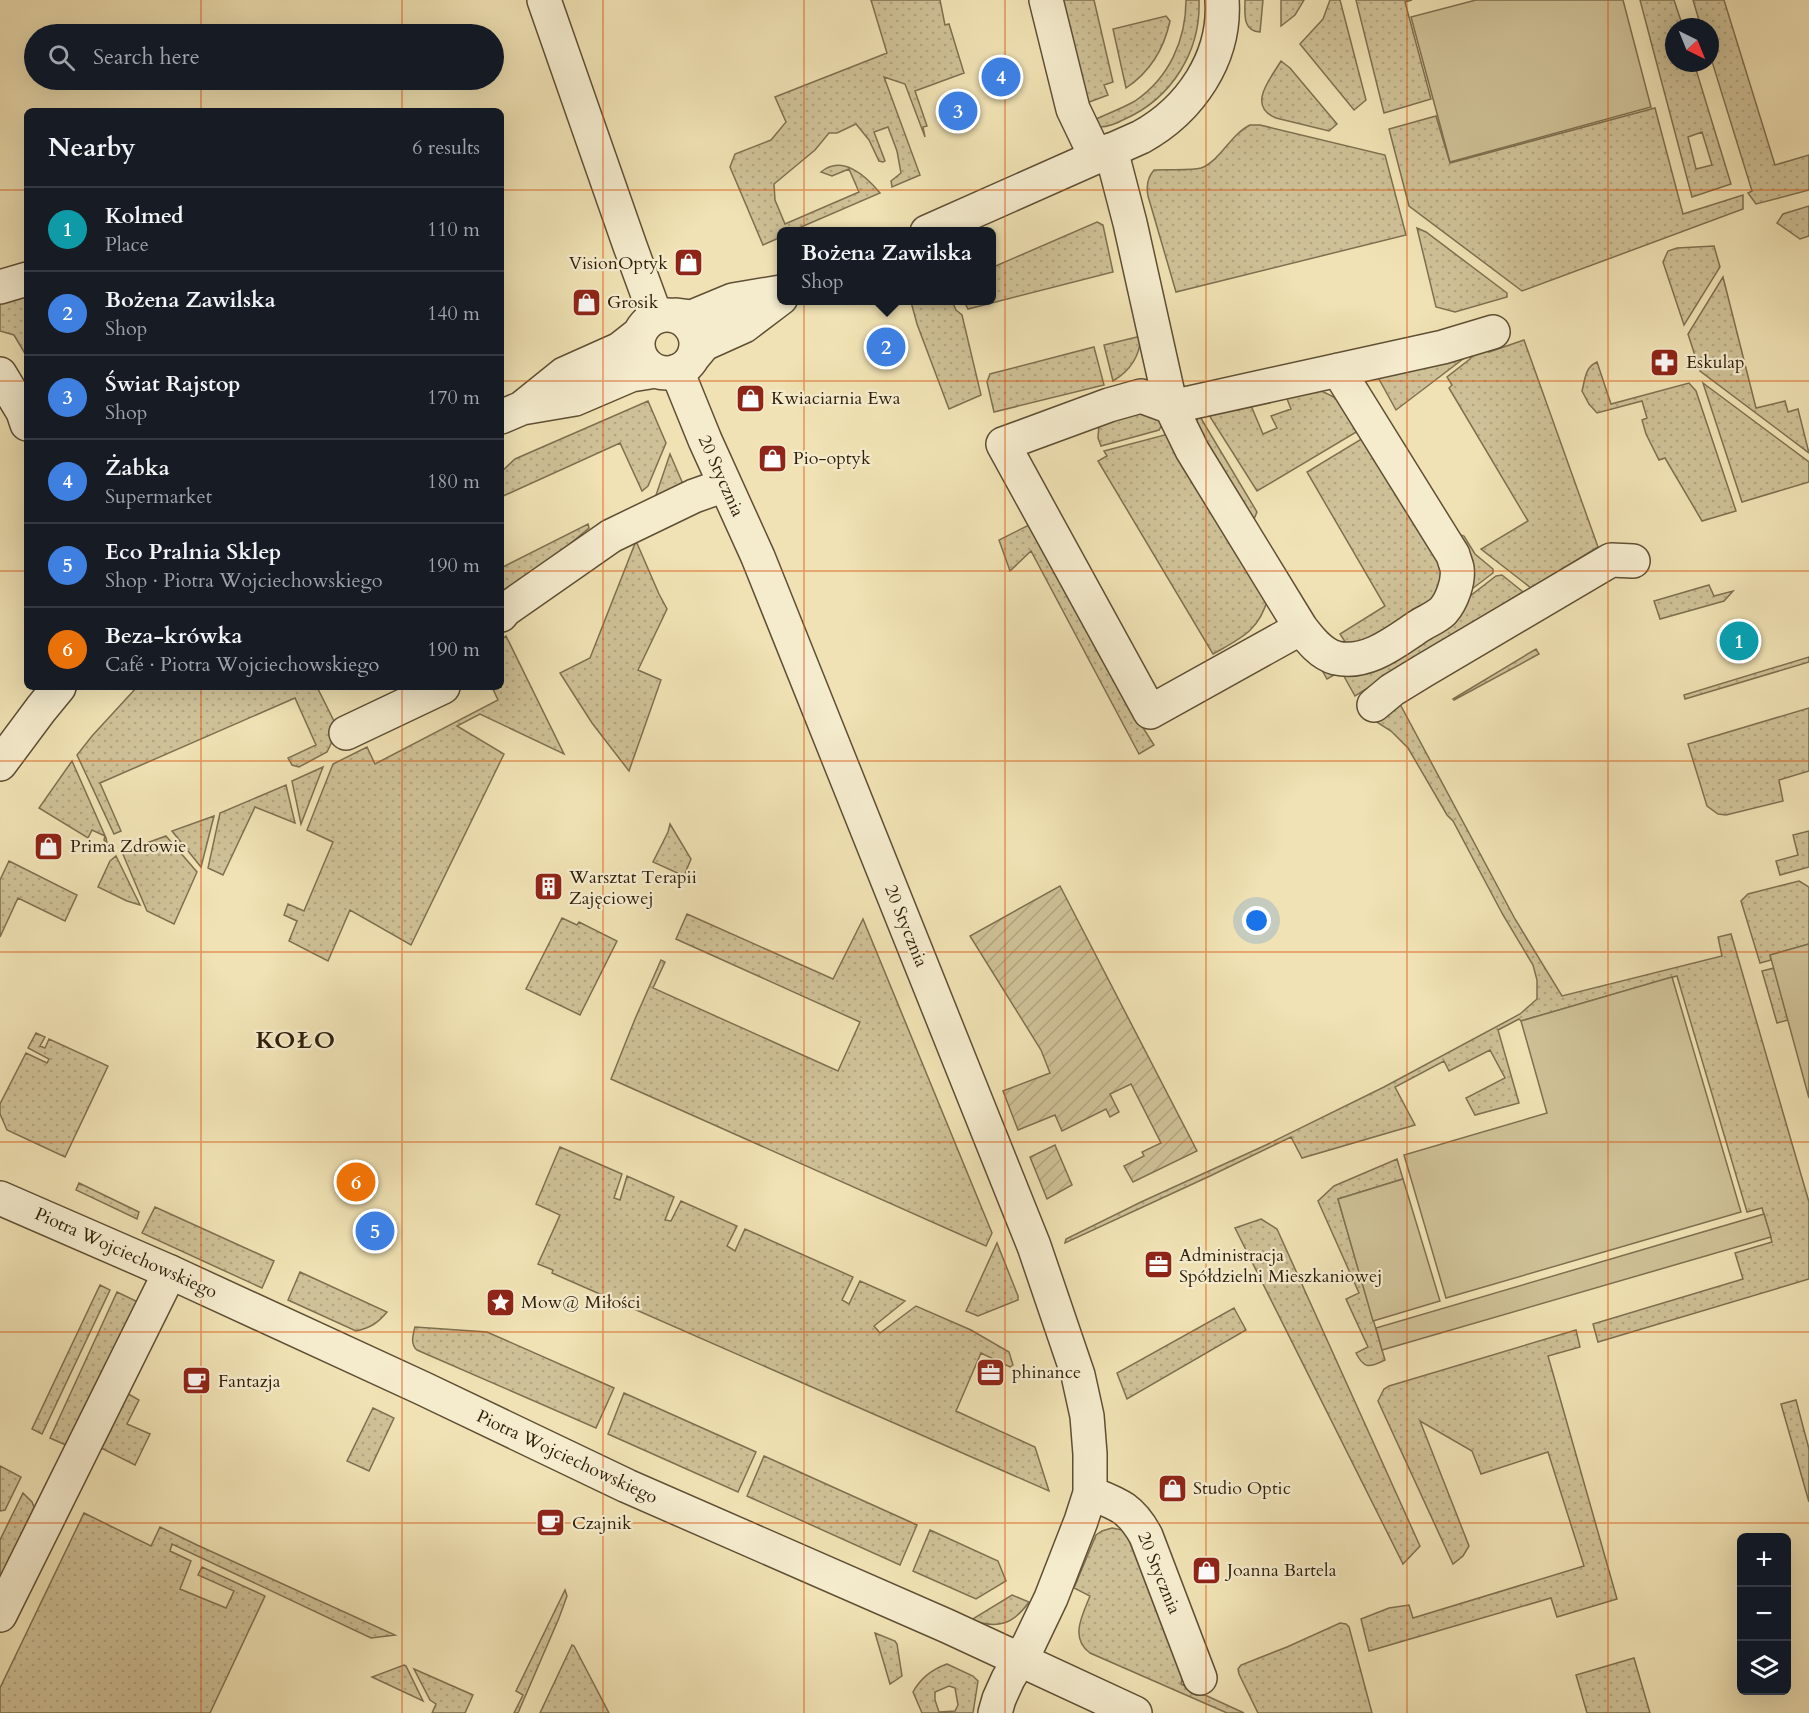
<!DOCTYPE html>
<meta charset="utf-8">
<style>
body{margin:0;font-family:Cardo,serif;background:#20242c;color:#f1f3f6}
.controls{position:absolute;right:18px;bottom:18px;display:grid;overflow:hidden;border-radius:9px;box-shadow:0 6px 24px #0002}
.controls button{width:54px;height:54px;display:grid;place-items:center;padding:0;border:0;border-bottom:2px solid #363941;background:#171b24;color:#f1f3f6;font:30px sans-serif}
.compass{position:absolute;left:1665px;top:18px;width:54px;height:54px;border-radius:50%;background:#171b24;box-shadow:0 6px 24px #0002;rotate:137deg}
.you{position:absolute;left:1257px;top:921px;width:21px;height:21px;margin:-15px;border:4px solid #fff;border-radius:50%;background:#1a73e8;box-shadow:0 0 0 9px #1a73e833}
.badge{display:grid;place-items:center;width:39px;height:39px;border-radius:50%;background:#1a73e8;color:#fff;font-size:20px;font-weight:700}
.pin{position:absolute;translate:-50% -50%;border:3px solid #fff;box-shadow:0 2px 6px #0006}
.popup{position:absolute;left:777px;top:227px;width:219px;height:78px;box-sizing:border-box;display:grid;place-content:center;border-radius:9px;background:#171b24;filter:drop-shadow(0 2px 4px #0005);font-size:20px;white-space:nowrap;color:#9ea1a6}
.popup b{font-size:22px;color:#f1f3f6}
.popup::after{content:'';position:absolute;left:50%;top:100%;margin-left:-12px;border:12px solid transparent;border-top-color:#171b24}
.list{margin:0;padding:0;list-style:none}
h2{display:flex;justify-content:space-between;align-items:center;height:78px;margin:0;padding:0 24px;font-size:26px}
h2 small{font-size:20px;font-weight:400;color:#9ea1a6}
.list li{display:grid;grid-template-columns:39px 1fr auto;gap:18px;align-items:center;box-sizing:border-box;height:84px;padding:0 24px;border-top:2px solid #363941}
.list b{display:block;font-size:22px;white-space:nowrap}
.list p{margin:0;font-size:20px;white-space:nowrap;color:#9ea1a6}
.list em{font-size:20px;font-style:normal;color:#9ea1a6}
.icon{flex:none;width:33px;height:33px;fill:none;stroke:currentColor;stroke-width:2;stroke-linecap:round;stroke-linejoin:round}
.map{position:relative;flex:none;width:1809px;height:1713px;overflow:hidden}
.search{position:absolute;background:#171b24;box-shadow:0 6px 24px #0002;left:24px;top:24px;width:480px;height:66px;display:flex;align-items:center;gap:15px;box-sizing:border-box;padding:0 21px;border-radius:33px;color:#9ea1a6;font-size:22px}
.panel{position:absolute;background:#171b24;box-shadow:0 6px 24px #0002;left:24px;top:108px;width:480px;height:582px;border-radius:9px}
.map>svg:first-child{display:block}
.grass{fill:url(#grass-dots);stroke:#7f7050;stroke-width:1.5;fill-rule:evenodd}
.garden{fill:url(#garden-furrows);stroke:#7f7050;stroke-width:1.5}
.pitch{fill:#cfc197;stroke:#7f7050;stroke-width:1.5}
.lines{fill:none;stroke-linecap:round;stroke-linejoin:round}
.minor-casing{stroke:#5f4f34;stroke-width:36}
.tertiary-casing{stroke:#5f4f34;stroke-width:36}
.minor{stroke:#f5ecce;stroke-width:33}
.tertiary{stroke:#f5ecce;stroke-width:33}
.grid{fill:none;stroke:#d6530c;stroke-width:1.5;stroke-opacity:0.55}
.labels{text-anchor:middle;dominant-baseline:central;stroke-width:4.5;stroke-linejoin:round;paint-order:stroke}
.poi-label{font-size:18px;fill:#2f1e09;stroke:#f5ecce;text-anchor:start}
.street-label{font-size:18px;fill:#2f1e09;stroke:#f5ecce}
.district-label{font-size:24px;font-weight:bold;letter-spacing:1.5px;fill:#2f1e09;stroke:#f5ecce}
</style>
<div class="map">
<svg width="1809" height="1713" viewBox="0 0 1809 1713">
<defs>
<pattern id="grass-dots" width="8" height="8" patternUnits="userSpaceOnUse" patternTransform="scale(1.5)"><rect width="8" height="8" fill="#cfc197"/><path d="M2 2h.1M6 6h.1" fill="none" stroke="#b2a581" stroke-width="1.8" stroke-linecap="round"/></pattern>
<pattern id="garden-furrows" width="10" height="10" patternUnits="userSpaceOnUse" patternTransform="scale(1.5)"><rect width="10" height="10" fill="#cfc197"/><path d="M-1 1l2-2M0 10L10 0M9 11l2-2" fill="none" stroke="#b2a581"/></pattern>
</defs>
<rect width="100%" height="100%" fill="#f0e2b4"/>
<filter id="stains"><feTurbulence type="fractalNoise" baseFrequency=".00333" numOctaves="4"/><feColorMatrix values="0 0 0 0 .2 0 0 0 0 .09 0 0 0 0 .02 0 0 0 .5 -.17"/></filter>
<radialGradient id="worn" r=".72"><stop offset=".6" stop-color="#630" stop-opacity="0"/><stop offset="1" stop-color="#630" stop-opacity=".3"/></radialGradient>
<path class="grass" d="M871,0H940L945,25L949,24L964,73L915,91L927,126L923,127L925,137L905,84L884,77L920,175L892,187L891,181L901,173L897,151L888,127L874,132L885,161L883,162L879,161L869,140L856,124L837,133H829L815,150L774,184L775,200L785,224L859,192L849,169L832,176L821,172C842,154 866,176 880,193L792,231L781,232V237L763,245L730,167L735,154L771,140L786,122L775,97L887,53Z
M1059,0H1094L1113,82L1104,85L1108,95L1084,104Z
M1186,0H1199C1201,51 1172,98 1125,119C1117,123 1109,127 1099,127L1092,121C1106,114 1121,109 1135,101C1169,78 1186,40 1186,0Z
M1245,0H1263L1260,32C1242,31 1245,13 1245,0Z
M1281,0H1304L1295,15L1281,26Z
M1330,0H1340L1366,100L1354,110L1300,44L1323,19Z
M1356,0H1412L1405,2L1431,99L1384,113Z
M1640,0H1674L1683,27H1674V63H1694L1731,184L1692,197ZM1702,132L1712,165L1696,169L1688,137Z
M1693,0H1724L1775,165L1809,155V190L1756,204L1748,193L1752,191L1710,55V27H1701Z
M1166,16L1170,21C1164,49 1150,72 1126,88L1113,29Z
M1281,61L1290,68L1337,124L1329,131L1276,118C1246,106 1271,78 1281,61Z
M1655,108L1683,214L1743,195V209L1522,291L1409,206L1389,129L1436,116L1450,163Z
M1250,125H1260L1385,155L1406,235L1176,292L1148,196C1146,186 1147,178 1154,170C1167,169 1190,171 1201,168C1219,162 1231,134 1250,125Z
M1809,206V236L1800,239L1777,223L1783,214Z
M1097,222L1103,225L1113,272L968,309L964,301L991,300V268Z
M1417,228L1426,232L1507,293V297L1455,312L1436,307Z
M1714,246L1720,267L1684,325L1663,262L1668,251L1677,248Z
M1723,277L1756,408L1785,401L1788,412L1798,409L1809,453L1700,371L1688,334Z
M19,293L27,297V357L14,335L0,331V300Z
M916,300L952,301L956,310L962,315L981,395L949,409L917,324L911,302Z
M1141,336C1140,355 1130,371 1113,381L1104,345Z
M1524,340L1598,547L1531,588L1481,549L1528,521L1449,388L1452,385L1447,377L1470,359L1481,343L1484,342L1489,352Z
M1094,347L1104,385L994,412L987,382L990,374Z
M1470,352L1463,359L1396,410L1374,370Z
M1597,362L1611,404L1689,383L1696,391L1736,511L1702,521L1665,458L1659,460L1646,434L1642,420L1647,418L1642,401L1597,413L1589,404L1582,391C1585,380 1585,367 1597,362Z
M1703,383L1809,462V482L1742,502Z
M1314,388C1343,400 1346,402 1363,428L1257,491L1207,412L1249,401L1263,434L1277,428L1271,416L1291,409L1284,391Z
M648,401L666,443L648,486L642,491L620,443L501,497V472L515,459Z
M1128,409L1152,415L1163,423L1159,430L1101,446L1098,438L1099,424Z
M1199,415L1257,512L1254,519L1239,514L1194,429Z
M1172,433L1268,598C1259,631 1241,638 1213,654L1098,461L1107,456L1104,451Z
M1368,435L1443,570L1436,596L1424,614L1351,651L1340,634L1385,606L1307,472Z
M670,454L686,491L653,504Z
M588,524L589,528L505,598L501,590V568Z
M1031,524L1128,704L1154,745L1139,754L1031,551L1010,571L999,540Z
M1455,533L1464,536L1475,554L1493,569V573L1464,595Z
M636,541L659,594L667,609L638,670L661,680L629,771L592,723L560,673L590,658Z
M1502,575L1523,592L1355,696L1341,671L1327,679L1318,663L1457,606L1496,576Z
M1709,585L1714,596L1733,591L1724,601L1660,619L1654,601Z
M506,636L564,754L480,714L457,726L504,754L411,945L350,910L328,961L289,941L297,921L284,915L288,904L304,911L333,842L307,830L333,764L367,747L375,764L498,700L492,687H501V640Z
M1536,649L1539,654L1454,700L1453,699Z
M1809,657V662L1685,699L1684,695Z
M137,687H317L338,729L327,752L299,767L292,765L288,758L316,745L295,698L100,783L121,831L114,834L77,755L92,736Z
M1393,691L1515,919L1562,996L1722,956L1718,937L1731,934L1809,1202V1279L1598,1342L1593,1324L1743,1279L1735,1253L1772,1242L1762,1208L1747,1212L1677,976L1521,1021L1519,1019L1498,1030L1519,1103L1475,1115L1466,1098L1505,1078L1490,1050L1449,1071L1444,1061L1395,1087L1415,1125L1302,1158L1291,1137L1210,1176L1065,1243L1066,1239L1141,1202L1266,1145L1384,1087L1520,1014L1537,999V980L1533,965L1503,915L1453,821L1447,815L1408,748L1391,731L1375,721L1383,699Z
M1809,708V771L1779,780L1783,801L1726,815L1718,814L1707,806L1688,744Z
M72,761L106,838L107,843L104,840L105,836L92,830L88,838L39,808Z
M323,767L301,824L292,781Z
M286,785L295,823L255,807L223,875L208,868L220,813Z
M214,816L201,867L172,831Z
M670,824L691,859L684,876L653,862L668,832Z
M1809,831V867L1780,875L1776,861L1798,855L1793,835Z
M166,836L197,872L174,924L147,911L122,852Z
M116,856L140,905L127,901L98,887L110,861Z
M9,861L77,895L65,921L18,898L0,937V880Z
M1799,881L1809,887V944L1770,955L1771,960L1760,963L1741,901L1748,894Z
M687,914L833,979L863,919L992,1233L986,1246L611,1079L635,1019L661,960L665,962L653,988L838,1071L860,1022L676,939Z
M562,918L577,925L579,922L617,941L580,1015L526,989Z
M1774,968L1788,1020L1777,1023L1762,971Z
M36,1033L45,1037L40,1046L45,1048L49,1039L108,1066L65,1157L7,1130L0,1114V1104L26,1053L47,1063L49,1059L28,1048Z
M560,1147L622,1174L614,1198L620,1200L627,1176L674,1197L665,1220L671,1221L681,1201L737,1226L727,1246L735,1251L745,1229L853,1277L842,1300L849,1304L860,1281L905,1301L874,1326L880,1333L916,1306L971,1330L1009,1352L1013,1365L1010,1367L981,1353L956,1411L1035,1447L1049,1491L552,1273L553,1270L538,1264L560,1215L536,1204Z
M1397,1159L1403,1179L1338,1199L1385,1360C1369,1368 1364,1369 1356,1353L1368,1347L1346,1299L1359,1293L1318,1201L1334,1186Z
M79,1183L139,1212L137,1219L76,1190Z
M155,1207L274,1261L262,1288L142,1233Z
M1261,1219L1277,1229L1420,1546L1403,1564L1235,1228Z
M997,1243L1018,1296V1300L978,1316L966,1311Z
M300,1272L387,1312C378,1323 370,1328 356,1331L288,1300Z
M100,1285L110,1290L42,1434L32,1429Z
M117,1292L138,1302L68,1446L50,1438Z
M1234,1308L1246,1330L1127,1399L1117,1373Z
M415,1327L487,1332L614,1388L596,1428L417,1350C410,1344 413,1335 415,1327Z
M1576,1330L1580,1347L1548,1356L1617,1599L1557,1617L1551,1598L1369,1651L1361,1619L1389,1608L1409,1605L1413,1618L1584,1566L1548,1452L1481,1474L1472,1451L1420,1421L1469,1546L1463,1556L1453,1564L1378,1401L1384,1389L1389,1386Z
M125,1392L139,1400L127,1424L150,1434L135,1465L99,1447Z
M624,1393L756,1452L738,1492L608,1434Z
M1796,1400L1809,1449V1502L1781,1404Z
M373,1408L394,1418L369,1471L347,1461Z
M764,1456L917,1525L900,1565L747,1496Z
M0,1466L21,1477L5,1510L0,1511Z
M23,1493L32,1502L36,1512L0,1592V1540Z
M84,1513L151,1546L160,1527L197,1545L395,1635L371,1638L172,1544L170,1551L191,1561L180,1589L226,1608L234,1591L198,1575L202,1567L265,1596L210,1713H0V1688Z
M1112,1528L1122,1530L1127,1535L1183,1676L1181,1684L1244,1713H1227L1090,1653C1069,1638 1083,1614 1090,1596L1074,1588L1096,1535L1102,1531Z
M930,1530L998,1561L1006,1581L976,1599L913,1571Z
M565,1590L567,1596L559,1618L518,1713H514L523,1695L516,1691Z
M1012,1595L1029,1602C1013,1625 997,1629 971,1620Z
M1340,1623L1346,1624L1349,1627L1372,1713H1258L1239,1674L1238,1669L1241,1665L1287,1647Z
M875,1633L895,1641L897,1644L902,1676L890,1684Z
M572,1645L574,1646L609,1713H540Z
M1634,1658L1650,1713H1587L1576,1675Z
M947,1664L973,1676L978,1681L973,1713H922L913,1692C920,1679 933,1669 947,1664ZM949,1686L955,1688L958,1705L955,1711L939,1712L935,1700V1692Z
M404,1665L406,1666L423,1701L372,1677Z
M414,1669L473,1695L465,1713H432L436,1704L430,1700Z"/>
<path class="garden" d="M1060,886L1197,1151L1133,1182L1124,1166L1144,1156L1142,1152L1161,1143L1131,1084L1110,1094L1119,1112L1110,1117L1106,1109L1062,1131L1055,1115L1018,1130L1003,1091L1050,1073L1041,1050L970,936Z
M1055,1145L1072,1185L1047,1199L1030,1157Z"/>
<path class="pitch" d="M1476,0H1623L1651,107L1450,162L1411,17Z
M1809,944V1098L1770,955Z
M1672,977L1741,1212L1446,1298L1404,1155L1547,1113L1521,1021Z
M1403,1179L1440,1301L1373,1321L1338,1199Z
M1764,1214L1771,1237L1382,1350L1376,1328Z"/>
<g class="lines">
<defs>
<path id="minor" d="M544,0L630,246L656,317
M1046,0L1073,109L1096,157
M1111,150L1130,223L1171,407L1192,450L1301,628C1310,640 1321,654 1336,658C1367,665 1395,642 1419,626C1427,621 1437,617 1443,611C1452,601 1459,581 1457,568C1456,564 1454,559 1453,555L1338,370
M0,287L27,279
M677,371L705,440L758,557L1034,1246L1078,1375L1087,1416L1090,1454V1493L1081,1521L1051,1598L1029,1644L1008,1679L999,1699L995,1713
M0,374L23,412L27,424
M501,615L505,610L611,536L694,496L725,485
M1301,628L1150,712L1003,444L1109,405L1141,396L1171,407L1443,347L1493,332
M1374,705L1392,690L1423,671L1611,560L1633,561
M346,733L443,687
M1090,1493C1118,1504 1131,1508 1146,1536L1200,1678
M0,1615L170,1272"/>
<path id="tertiary" d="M927,232L1141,137C1190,110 1226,58 1222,0
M638 344a29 29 0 1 1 58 0a29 29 0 1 1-58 0Z
M676,315L692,317L733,300L781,292
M694,356L704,344L744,326L781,298
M523,407L564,374L620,349L639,334
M501,417L522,408L575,399L631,375L656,371
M0,764L41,709L59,687
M0,1198L170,1272L422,1388L627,1486L947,1626L1135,1713"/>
</defs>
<use href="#minor" class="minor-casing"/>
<use href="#tertiary" class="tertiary-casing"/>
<use href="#minor" class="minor"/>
<use href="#tertiary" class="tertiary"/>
</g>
<path class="grid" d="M201,0V34M402,0V34M603,0V1713M804,0V1713M1005,0V1713M1206,0V1713M1407,0V1713M1608,0V1713M201,80V111M402,80V111M0,190H27M501,190H1809M0,381H27M501,381H1809M0,571H27M501,571H1809M201,687V1713M402,687V1713M0,761H1809M0,952H1809M0,1142H1809M0,1332H1809M0,1523H1809"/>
<defs>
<symbol id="shop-square" viewBox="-11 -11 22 22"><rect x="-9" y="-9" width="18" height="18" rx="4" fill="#8f2418" stroke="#f5ecce"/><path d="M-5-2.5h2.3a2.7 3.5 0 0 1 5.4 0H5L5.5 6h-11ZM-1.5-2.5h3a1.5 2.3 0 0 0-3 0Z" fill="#fff"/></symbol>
<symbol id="pharmacy-square" viewBox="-11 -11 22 22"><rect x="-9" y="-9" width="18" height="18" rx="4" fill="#8f2418" stroke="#f5ecce"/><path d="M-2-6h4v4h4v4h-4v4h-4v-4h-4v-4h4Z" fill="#fff"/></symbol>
<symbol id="building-square" viewBox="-11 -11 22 22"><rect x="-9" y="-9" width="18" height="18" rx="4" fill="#8f2418" stroke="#f5ecce"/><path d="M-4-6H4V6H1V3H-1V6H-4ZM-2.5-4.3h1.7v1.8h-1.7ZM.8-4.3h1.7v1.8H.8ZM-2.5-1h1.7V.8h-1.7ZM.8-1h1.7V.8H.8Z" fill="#fff"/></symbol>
<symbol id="office-square" viewBox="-11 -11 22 22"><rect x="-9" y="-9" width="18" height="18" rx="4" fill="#8f2418" stroke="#f5ecce"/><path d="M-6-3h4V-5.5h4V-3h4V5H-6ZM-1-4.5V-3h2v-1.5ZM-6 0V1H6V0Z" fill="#fff"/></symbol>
<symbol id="sight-square" viewBox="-11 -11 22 22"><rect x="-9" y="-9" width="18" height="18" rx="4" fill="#8f2418" stroke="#f5ecce"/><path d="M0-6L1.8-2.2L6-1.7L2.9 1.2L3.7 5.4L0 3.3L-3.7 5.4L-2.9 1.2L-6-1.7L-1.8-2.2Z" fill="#fff"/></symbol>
<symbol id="cafe-square" viewBox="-11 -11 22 22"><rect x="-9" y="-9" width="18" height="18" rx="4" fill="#8f2418" stroke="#f5ecce"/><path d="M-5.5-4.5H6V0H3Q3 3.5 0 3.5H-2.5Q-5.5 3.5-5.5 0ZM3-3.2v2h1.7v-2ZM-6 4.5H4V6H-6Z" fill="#fff"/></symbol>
</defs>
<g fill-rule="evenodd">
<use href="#shop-square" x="672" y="246" width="33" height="33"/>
<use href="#shop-square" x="570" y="286" width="33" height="33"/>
<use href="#pharmacy-square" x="1648" y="346" width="33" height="33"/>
<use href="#shop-square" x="734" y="382" width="33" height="33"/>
<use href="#shop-square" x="756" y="442" width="33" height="33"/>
<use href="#shop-square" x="32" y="830" width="33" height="33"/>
<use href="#building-square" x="532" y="870" width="33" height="33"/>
<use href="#office-square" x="1142" y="1248" width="33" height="33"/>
<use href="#sight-square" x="484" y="1286" width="33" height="33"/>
<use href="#office-square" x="974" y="1356" width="33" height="33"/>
<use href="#cafe-square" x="180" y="1364" width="33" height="33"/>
<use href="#shop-square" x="1156" y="1472" width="33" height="33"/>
<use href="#cafe-square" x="534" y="1506" width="33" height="33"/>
<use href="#shop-square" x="1190" y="1554" width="33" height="33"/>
</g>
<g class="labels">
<g class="poi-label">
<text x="668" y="263" text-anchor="end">VisionOptyk</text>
<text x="607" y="302">Grosik</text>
<text x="1686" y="362">Eskulap</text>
<text x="771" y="398">Kwiaciarnia Ewa</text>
<text x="793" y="458">Pio-optyk</text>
<text x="70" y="846">Prima Zdrowie</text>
<text x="569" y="877">Warsztat Terapii<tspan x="569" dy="21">Zajęciowej</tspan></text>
<text x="1179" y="1255">Administracja<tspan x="1179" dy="21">Spółdzielni Mieszkaniowej</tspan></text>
<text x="521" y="1302">Mow@ Miłości</text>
<text x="1012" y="1372">phinance</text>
<text x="218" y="1381">Fantazja</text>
<text x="1193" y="1488">Studio Optic</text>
<text x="572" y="1523">Czajnik</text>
<text x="1227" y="1570">Joanna Bartela</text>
</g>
<g class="street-label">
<text transform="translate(721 476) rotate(66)">20 Stycznia</text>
<text transform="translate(906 926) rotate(68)">20 Stycznia</text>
<text transform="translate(126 1253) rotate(24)">Piotra Wojciechowskiego</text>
<text transform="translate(567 1457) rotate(25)">Piotra Wojciechowskiego</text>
<text transform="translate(1159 1573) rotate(68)">20 Stycznia</text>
</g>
<g class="district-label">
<text x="296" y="1040">KOŁO</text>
</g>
</g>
<rect width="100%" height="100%" filter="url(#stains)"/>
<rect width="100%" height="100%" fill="url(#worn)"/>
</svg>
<div class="controls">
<button>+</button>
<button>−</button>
<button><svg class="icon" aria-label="layers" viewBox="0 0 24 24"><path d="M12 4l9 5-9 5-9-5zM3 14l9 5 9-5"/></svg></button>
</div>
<svg class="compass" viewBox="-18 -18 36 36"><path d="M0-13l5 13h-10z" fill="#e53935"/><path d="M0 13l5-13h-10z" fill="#9ea1a6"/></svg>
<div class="you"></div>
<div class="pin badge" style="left:1739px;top:641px;background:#0f9aa8">1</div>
<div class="pin badge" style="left:886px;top:347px;background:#3f7fe0">2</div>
<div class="popup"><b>Bożena Zawilska</b>Shop</div>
<div class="pin badge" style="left:958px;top:111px;background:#3f7fe0">3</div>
<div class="pin badge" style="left:1001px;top:77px;background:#3f7fe0">4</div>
<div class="pin badge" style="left:375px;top:1231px;background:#3f7fe0">5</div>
<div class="pin badge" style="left:356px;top:1182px;background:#e8710a">6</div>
<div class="search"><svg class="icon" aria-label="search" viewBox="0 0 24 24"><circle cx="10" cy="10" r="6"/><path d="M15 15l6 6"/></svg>Search here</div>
<section class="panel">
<h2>Nearby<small>6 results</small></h2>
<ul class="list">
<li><span class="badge" style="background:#0f9aa8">1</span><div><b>Kolmed</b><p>Place</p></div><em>110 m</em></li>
<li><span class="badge" style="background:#3f7fe0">2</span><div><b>Bożena Zawilska</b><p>Shop</p></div><em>140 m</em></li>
<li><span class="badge" style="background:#3f7fe0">3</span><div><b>Świat Rajstop</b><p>Shop</p></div><em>170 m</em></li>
<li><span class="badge" style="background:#3f7fe0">4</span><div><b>Żabka</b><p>Supermarket</p></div><em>180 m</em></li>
<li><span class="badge" style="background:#3f7fe0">5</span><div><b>Eco Pralnia Sklep</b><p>Shop · Piotra Wojciechowskiego</p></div><em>190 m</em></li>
<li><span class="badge" style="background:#e8710a">6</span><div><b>Beza-krówka</b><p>Café · Piotra Wojciechowskiego</p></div><em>190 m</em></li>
</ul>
</section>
</div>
